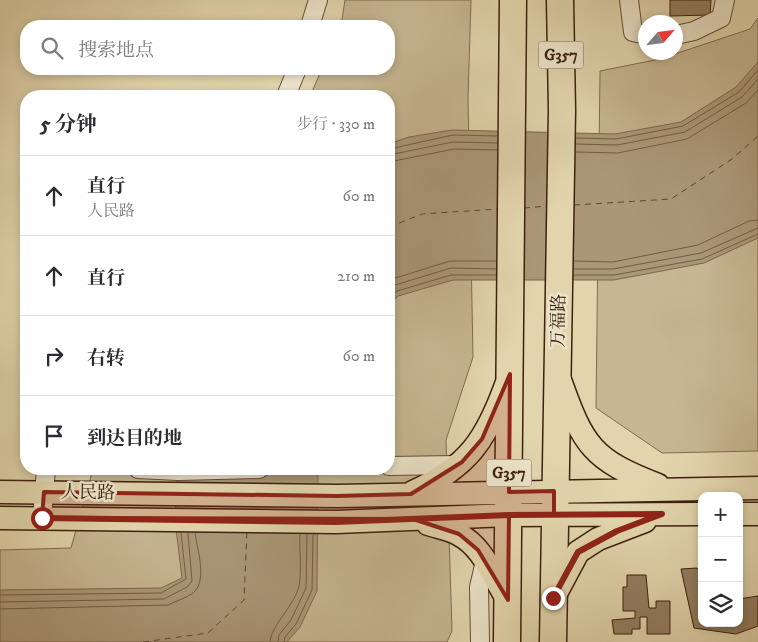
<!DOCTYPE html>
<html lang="zh">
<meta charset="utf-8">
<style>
body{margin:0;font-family:"IM FELL DW Pica","Noto Serif SC",serif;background:#f7f7f7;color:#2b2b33}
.controls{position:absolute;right:15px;bottom:15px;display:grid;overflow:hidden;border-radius:10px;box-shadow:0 2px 8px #0003}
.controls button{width:45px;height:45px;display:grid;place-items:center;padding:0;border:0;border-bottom:1px solid #e1e1e2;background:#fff;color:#2b2b33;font:25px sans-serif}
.compass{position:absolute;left:638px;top:15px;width:45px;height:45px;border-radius:50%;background:#fff;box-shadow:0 2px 8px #0003;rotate:62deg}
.stop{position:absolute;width:15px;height:15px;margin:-11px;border:4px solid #8f2418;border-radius:50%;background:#fff}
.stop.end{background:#8f2418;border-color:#fff;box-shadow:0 1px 5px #0008}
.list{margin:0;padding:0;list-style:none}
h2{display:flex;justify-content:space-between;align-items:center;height:65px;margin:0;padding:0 20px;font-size:21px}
h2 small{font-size:16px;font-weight:400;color:#7c7c81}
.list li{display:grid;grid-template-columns:32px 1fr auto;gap:15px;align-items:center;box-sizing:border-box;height:80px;padding:0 20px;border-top:1px solid #e1e1e2}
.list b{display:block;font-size:19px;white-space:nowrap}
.list p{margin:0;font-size:16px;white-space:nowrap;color:#7c7c81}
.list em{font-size:16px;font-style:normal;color:#7c7c81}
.icon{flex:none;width:28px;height:28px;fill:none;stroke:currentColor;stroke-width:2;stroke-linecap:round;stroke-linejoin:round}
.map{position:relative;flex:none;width:758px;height:642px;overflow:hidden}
.search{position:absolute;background:#fff;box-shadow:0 2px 8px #0003;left:20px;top:20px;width:375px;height:55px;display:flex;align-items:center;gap:12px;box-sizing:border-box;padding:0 18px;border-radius:20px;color:#7c7c81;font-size:19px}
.panel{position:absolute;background:#fff;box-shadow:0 2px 8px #0003;left:20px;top:90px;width:375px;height:385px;border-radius:20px}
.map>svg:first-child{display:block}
.green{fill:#c6b692;stroke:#826b50}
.water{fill:#aa9777;stroke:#7f674d}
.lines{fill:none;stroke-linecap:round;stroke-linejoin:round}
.shore{stroke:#745c43;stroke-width:1}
.ferry{stroke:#5e442e;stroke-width:1;stroke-dasharray:6 5;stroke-linecap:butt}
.building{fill:#937e61;stroke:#3e200f}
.minor-casing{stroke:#674d36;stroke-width:20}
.major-casing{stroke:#3e200f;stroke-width:25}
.highway-casing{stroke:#3e200f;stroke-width:29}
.minor{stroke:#ece4ca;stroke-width:18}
.major{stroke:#e2d5ad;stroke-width:22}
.highway{stroke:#e2d5ad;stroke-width:26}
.route{stroke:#8f2418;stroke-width:6}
.marked{fill:#8f2418;fill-opacity:0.2;stroke:#8f2418;stroke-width:4;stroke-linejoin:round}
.labels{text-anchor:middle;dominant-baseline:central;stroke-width:5;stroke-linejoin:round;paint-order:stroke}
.shield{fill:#ece4ca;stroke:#725b47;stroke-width:1}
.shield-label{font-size:16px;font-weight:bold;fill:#3e200f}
.street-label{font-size:18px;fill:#3e200f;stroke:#ece4ca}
</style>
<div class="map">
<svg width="758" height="642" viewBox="0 0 758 642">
<rect width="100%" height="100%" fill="#e2d5ad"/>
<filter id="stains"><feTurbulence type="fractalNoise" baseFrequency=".004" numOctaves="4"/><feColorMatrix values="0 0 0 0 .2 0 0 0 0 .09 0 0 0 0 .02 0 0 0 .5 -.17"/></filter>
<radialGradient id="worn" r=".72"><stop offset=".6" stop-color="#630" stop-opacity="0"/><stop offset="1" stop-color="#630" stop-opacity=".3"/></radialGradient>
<path class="green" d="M345,0H471L468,97L473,357L446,440L452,631L447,642H0V550L71,548L93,469H389V96H310L322,69H389V26H341Z
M758,18V451L662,453L596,408L600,71L660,59L750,29Z"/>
<path class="water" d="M758,62V238L704,263L614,280H453L398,296L389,304V144L409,137L452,130L615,134L681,122L736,87Z
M178,469H318L317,591L300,627L287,642H0V590L161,588L182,578L175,520Z"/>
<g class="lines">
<path class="shore" d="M576,138L616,139L683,126L739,92L758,70
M576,144L617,145L685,132L742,97L758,79
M389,149L453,135L497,136
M576,152L618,153L687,139L746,103L758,90
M389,155L453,142L497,143
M389,162L454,149L497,150
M574,261L613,262L698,245L749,221L758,220
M574,269H613L701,253L758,228
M574,275H614L702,259L758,234
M389,280L450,261H496
M389,289L395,285L451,268L496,269
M389,298L397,291L451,275H496
M0,595L161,593L186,579L181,533
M0,602L164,599L187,587L192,581L188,533
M0,609L168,605C176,601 186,598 193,593C208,581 197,549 195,533
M270,642C271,625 295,605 299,586C302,570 299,550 300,534
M278,642L279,635L291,620L306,588L307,534
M284,642L285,637L296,624L312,590L313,534"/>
<path class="ferry" d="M574,205L671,199L732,159L758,136
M524,208L548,206
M389,227L422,214L498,209
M143,642L208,633L244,600L247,532"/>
</g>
<path class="building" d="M670,0H711L710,15L670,16Z
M697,568L702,574V623H739V599L758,596V626L736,634L694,628L681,569Z
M627,575H646L649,608H656V601H670V634H647V617H640V629H632V634H614L612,620L635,618V611H623V587H627Z"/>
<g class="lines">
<defs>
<path id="minor" d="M629,0L633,32L646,35
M310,26L318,0
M676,35L694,31L721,18L725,0
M286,96L297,69
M389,466L457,465
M138,469L178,471L259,469
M42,518L46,469
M480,642L479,587L485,561"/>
<path id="major" d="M560,380C583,445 592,460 658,485
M0,492L337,496L758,488
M413,492C468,467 486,440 506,385
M739,514H758
M0,518L336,522L509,515L702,514
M428,524C437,527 449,529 458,534C484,547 493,578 508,600
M554,597L578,552L598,539L645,521"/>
<path id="highway" d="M507,642L513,0
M553,642L562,110L560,0"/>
</defs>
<use href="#minor" class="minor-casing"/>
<use href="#major" class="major-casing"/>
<use href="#highway" class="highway-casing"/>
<use href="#minor" class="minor"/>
<use href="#major" class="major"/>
<use href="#highway" class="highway"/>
</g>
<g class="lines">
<path class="route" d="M42,518L336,522L509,515L662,514L617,531L578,552L553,598"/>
</g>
<path class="marked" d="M510,374L509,492L554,491V515H509L508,600L478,550L459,534L413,519L42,518L44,492L337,496L411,494L462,462L482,439Z"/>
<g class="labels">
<g class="shield">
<rect x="538.5" y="41.5" width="45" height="27" rx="4"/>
<rect x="486.5" y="459.5" width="45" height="27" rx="4"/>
</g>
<g class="shield-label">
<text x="561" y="55">G357</text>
<text x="509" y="473">G357</text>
</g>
<g class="street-label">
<text transform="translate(559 321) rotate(-89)">万福路</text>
<text transform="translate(88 493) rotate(1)">人民路</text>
</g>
</g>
<rect width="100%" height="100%" filter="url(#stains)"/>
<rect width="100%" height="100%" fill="url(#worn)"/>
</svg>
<div class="controls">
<button>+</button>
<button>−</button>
<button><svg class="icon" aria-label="layers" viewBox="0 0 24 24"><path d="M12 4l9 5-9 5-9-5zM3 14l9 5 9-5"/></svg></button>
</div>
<svg class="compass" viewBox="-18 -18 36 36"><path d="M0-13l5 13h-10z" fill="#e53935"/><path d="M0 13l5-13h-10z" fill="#7c7c81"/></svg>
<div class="stop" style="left:42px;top:518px"></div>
<div class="stop end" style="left:553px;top:598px"></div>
<div class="search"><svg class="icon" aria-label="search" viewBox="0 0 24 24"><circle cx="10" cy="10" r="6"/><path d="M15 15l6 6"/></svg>搜索地点</div>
<section class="panel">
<h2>5 分钟<small>步行 · 330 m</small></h2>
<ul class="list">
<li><svg class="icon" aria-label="ahead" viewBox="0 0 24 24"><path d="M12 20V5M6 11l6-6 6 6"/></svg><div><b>直行</b><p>人民路</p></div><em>60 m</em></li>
<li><svg class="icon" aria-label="ahead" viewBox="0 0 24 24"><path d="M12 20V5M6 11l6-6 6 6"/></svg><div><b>直行</b></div><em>210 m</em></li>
<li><svg class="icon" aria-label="right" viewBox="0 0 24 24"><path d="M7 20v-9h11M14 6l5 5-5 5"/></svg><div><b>右转</b></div><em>60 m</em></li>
<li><svg class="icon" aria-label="arrive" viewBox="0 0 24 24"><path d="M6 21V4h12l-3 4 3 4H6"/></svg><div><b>到达目的地</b></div></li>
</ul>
</section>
</div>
